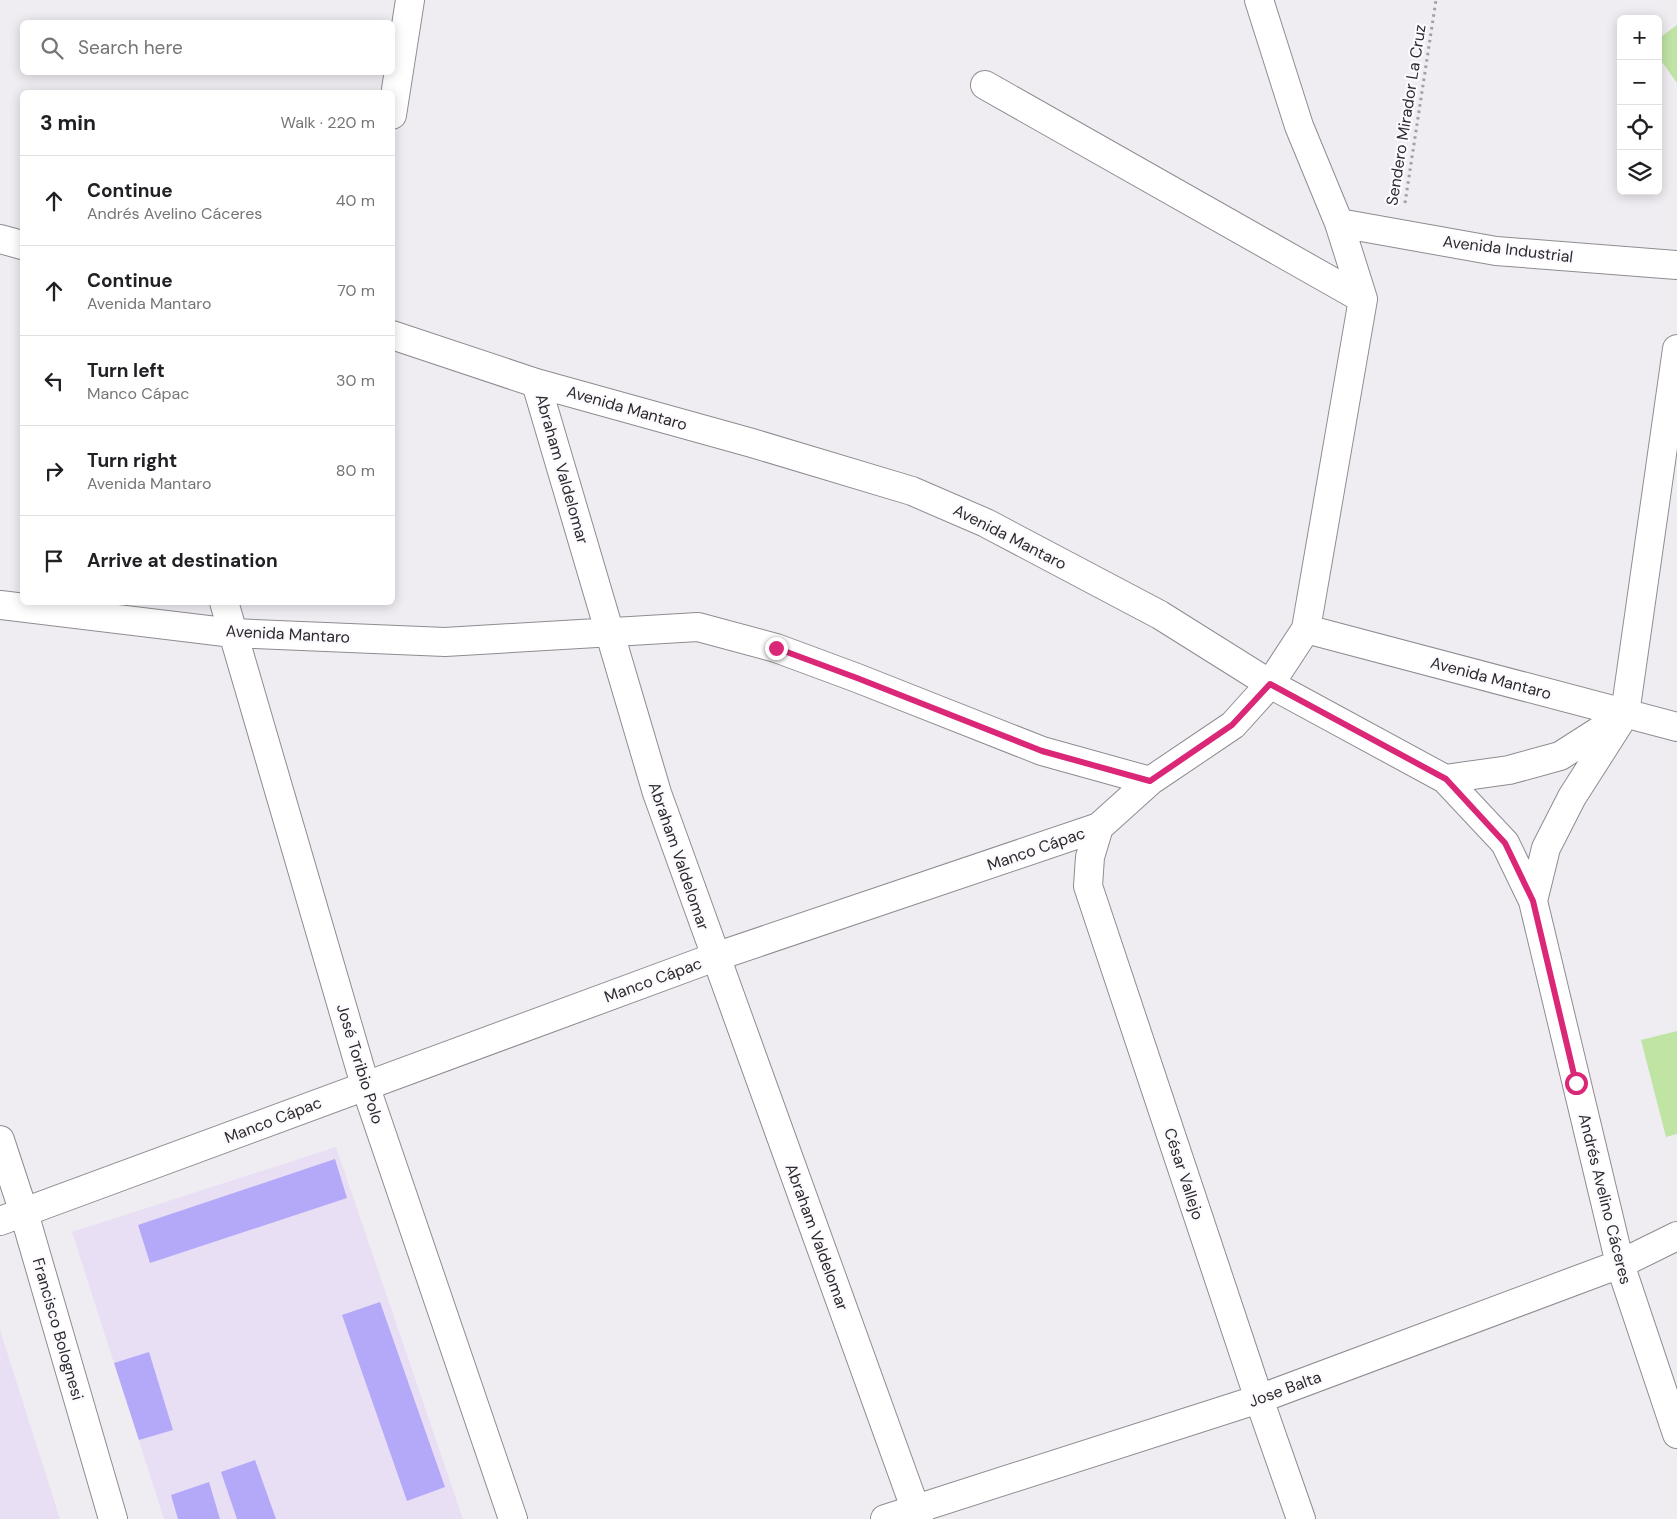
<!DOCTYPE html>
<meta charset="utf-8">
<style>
body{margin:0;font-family:"DM Sans",sans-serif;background:#f2f2f2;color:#202124}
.controls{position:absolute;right:15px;top:15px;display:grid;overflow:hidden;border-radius:8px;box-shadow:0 2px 12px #0003}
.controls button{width:45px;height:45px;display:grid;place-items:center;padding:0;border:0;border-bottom:1px solid #e0e0e0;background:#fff;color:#202124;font:25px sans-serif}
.stop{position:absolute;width:15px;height:15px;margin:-11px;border:4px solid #db2777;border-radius:50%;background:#fff}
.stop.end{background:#db2777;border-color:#fff;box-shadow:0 1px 5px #0008}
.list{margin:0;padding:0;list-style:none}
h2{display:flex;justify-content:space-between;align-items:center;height:65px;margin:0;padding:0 20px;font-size:21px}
h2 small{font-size:16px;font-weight:400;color:#757577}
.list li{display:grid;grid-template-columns:32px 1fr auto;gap:15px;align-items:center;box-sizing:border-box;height:90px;padding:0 20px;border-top:1px solid #e0e0e0}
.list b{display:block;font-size:19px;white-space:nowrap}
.list p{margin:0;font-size:16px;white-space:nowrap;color:#757577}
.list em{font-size:16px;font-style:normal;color:#757577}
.icon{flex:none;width:28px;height:28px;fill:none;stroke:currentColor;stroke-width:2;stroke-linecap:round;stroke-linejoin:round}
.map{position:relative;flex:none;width:1677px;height:1519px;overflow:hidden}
.search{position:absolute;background:#fff;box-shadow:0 2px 12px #0003;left:20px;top:20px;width:375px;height:55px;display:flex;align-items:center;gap:12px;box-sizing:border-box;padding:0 18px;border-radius:8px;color:#757577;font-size:19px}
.panel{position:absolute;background:#fff;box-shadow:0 2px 12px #0003;left:20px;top:90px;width:375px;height:515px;border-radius:8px}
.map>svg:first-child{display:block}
.education{fill:#e9dff4}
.green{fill:#bfe4a4}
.building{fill:#b4a8f9}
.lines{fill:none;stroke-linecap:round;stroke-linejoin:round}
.minor-casing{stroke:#8f8c91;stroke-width:30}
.path{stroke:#a29fa4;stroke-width:3;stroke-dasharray:2.5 4;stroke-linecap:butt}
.minor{stroke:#fff;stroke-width:28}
.route{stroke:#db2777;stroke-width:6}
.labels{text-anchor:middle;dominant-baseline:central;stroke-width:4.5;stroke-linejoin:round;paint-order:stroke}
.street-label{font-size:16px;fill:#2c2a2d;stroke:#fcfafe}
</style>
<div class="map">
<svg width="1677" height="1519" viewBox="0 0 1677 1519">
<rect width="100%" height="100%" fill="#efecf2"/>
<path class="education" d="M336,1147L463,1519H164L72,1232Z
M0,1330L60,1519H0Z"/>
<path class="green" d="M1677,25V83L1658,56V39Z
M1677,1031V1134L1666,1137L1641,1040Z"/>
<path class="building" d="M335,1159L347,1198L150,1263L138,1225Z
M380,1302L445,1487L407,1501L342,1315Z
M149,1352L173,1430L139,1440L114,1363Z
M255,1460L276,1519H237L221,1472Z
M209,1482L220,1519H178L171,1495Z"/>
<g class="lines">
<defs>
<path id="minor" d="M985,85L1363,299
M392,115L410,0
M1339,223L1496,251L1677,265
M0,239L22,245
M392,335L536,383L752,443L912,491L986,523L1160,615L1270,684L1445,779L1505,843L1533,901L1620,1264L1677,1434
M536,383L657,793L919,1519
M224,602L365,1085L513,1519
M0,605L233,633L445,642L698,627L776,648L857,678L1042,751L1150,781
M1306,629L1677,727
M1445,779L1509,770L1560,756L1618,719
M1099,827L1090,857L1088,886L1259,1399L1301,1519
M1533,901L1546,848L1572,797L1625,714L1677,349
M0,1140L24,1213L113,1519
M0,1221L715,957L1099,827L1150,781L1233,725L1270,684L1306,629L1363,299L1339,223L1299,126L1259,0
M885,1519L1259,1399L1620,1264L1677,1236"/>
</defs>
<use href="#minor" class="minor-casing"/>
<path class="path" d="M1405,203L1436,0"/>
<use href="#minor" class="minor"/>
</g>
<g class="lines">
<path class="route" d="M776,648L857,678L1042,751L1150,781L1232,725L1270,684L1446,779L1505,843L1533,901L1576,1083"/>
</g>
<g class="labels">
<g class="street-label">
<text transform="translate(1406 115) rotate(-81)">Sendero Mirador La Cruz</text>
<text transform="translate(1508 249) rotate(7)">Avenida Industrial</text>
<text transform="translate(627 408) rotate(16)">Avenida Mantaro</text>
<text transform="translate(562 469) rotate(74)">Abraham Valdelomar</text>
<text transform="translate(1010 537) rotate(27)">Avenida Mantaro</text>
<text transform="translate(288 634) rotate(3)">Avenida Mantaro</text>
<text transform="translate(1491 678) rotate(15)">Avenida Mantaro</text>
<text transform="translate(1036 849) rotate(-19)">Manco Cápac</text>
<text transform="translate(679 856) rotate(71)">Abraham Valdelomar</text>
<text transform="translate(653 980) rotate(-20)">Manco Cápac</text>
<text transform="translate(360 1064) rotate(73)">José Toribio Polo</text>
<text transform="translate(273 1120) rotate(-21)">Manco Cápac</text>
<text transform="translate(1184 1174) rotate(72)">César Vallejo</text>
<text transform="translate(1605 1199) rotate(76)">Andrés Avelino Cáceres</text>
<text transform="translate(817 1237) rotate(70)">Abraham Valdelomar</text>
<text transform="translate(58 1329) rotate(74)">Francisco Bolognesi</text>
<text transform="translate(1285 1389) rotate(-20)">Jose Balta</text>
</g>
</g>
</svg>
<div class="controls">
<button>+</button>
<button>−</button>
<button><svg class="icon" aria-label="locate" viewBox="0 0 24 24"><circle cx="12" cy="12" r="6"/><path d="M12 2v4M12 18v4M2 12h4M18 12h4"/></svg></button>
<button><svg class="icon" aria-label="layers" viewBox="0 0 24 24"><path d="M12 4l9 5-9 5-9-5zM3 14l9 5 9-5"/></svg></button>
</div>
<div class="stop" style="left:1576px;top:1083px"></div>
<div class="stop end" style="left:776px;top:648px"></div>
<div class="search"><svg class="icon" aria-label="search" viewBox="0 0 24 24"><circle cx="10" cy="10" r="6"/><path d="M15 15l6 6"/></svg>Search here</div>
<section class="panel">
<h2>3 min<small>Walk · 220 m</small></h2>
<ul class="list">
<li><svg class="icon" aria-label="ahead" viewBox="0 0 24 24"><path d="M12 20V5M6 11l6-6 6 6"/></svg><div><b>Continue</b><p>Andrés Avelino Cáceres</p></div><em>40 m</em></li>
<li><svg class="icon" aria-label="ahead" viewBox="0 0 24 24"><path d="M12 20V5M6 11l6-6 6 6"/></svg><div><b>Continue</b><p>Avenida Mantaro</p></div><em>70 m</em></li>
<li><svg class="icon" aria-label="left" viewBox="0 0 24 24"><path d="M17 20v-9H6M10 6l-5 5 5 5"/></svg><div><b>Turn left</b><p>Manco Cápac</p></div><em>30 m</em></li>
<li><svg class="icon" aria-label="right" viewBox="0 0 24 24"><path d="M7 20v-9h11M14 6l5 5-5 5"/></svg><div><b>Turn right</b><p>Avenida Mantaro</p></div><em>80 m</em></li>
<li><svg class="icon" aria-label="arrive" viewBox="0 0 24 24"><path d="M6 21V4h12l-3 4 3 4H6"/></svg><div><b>Arrive at destination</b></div></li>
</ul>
</section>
</div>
